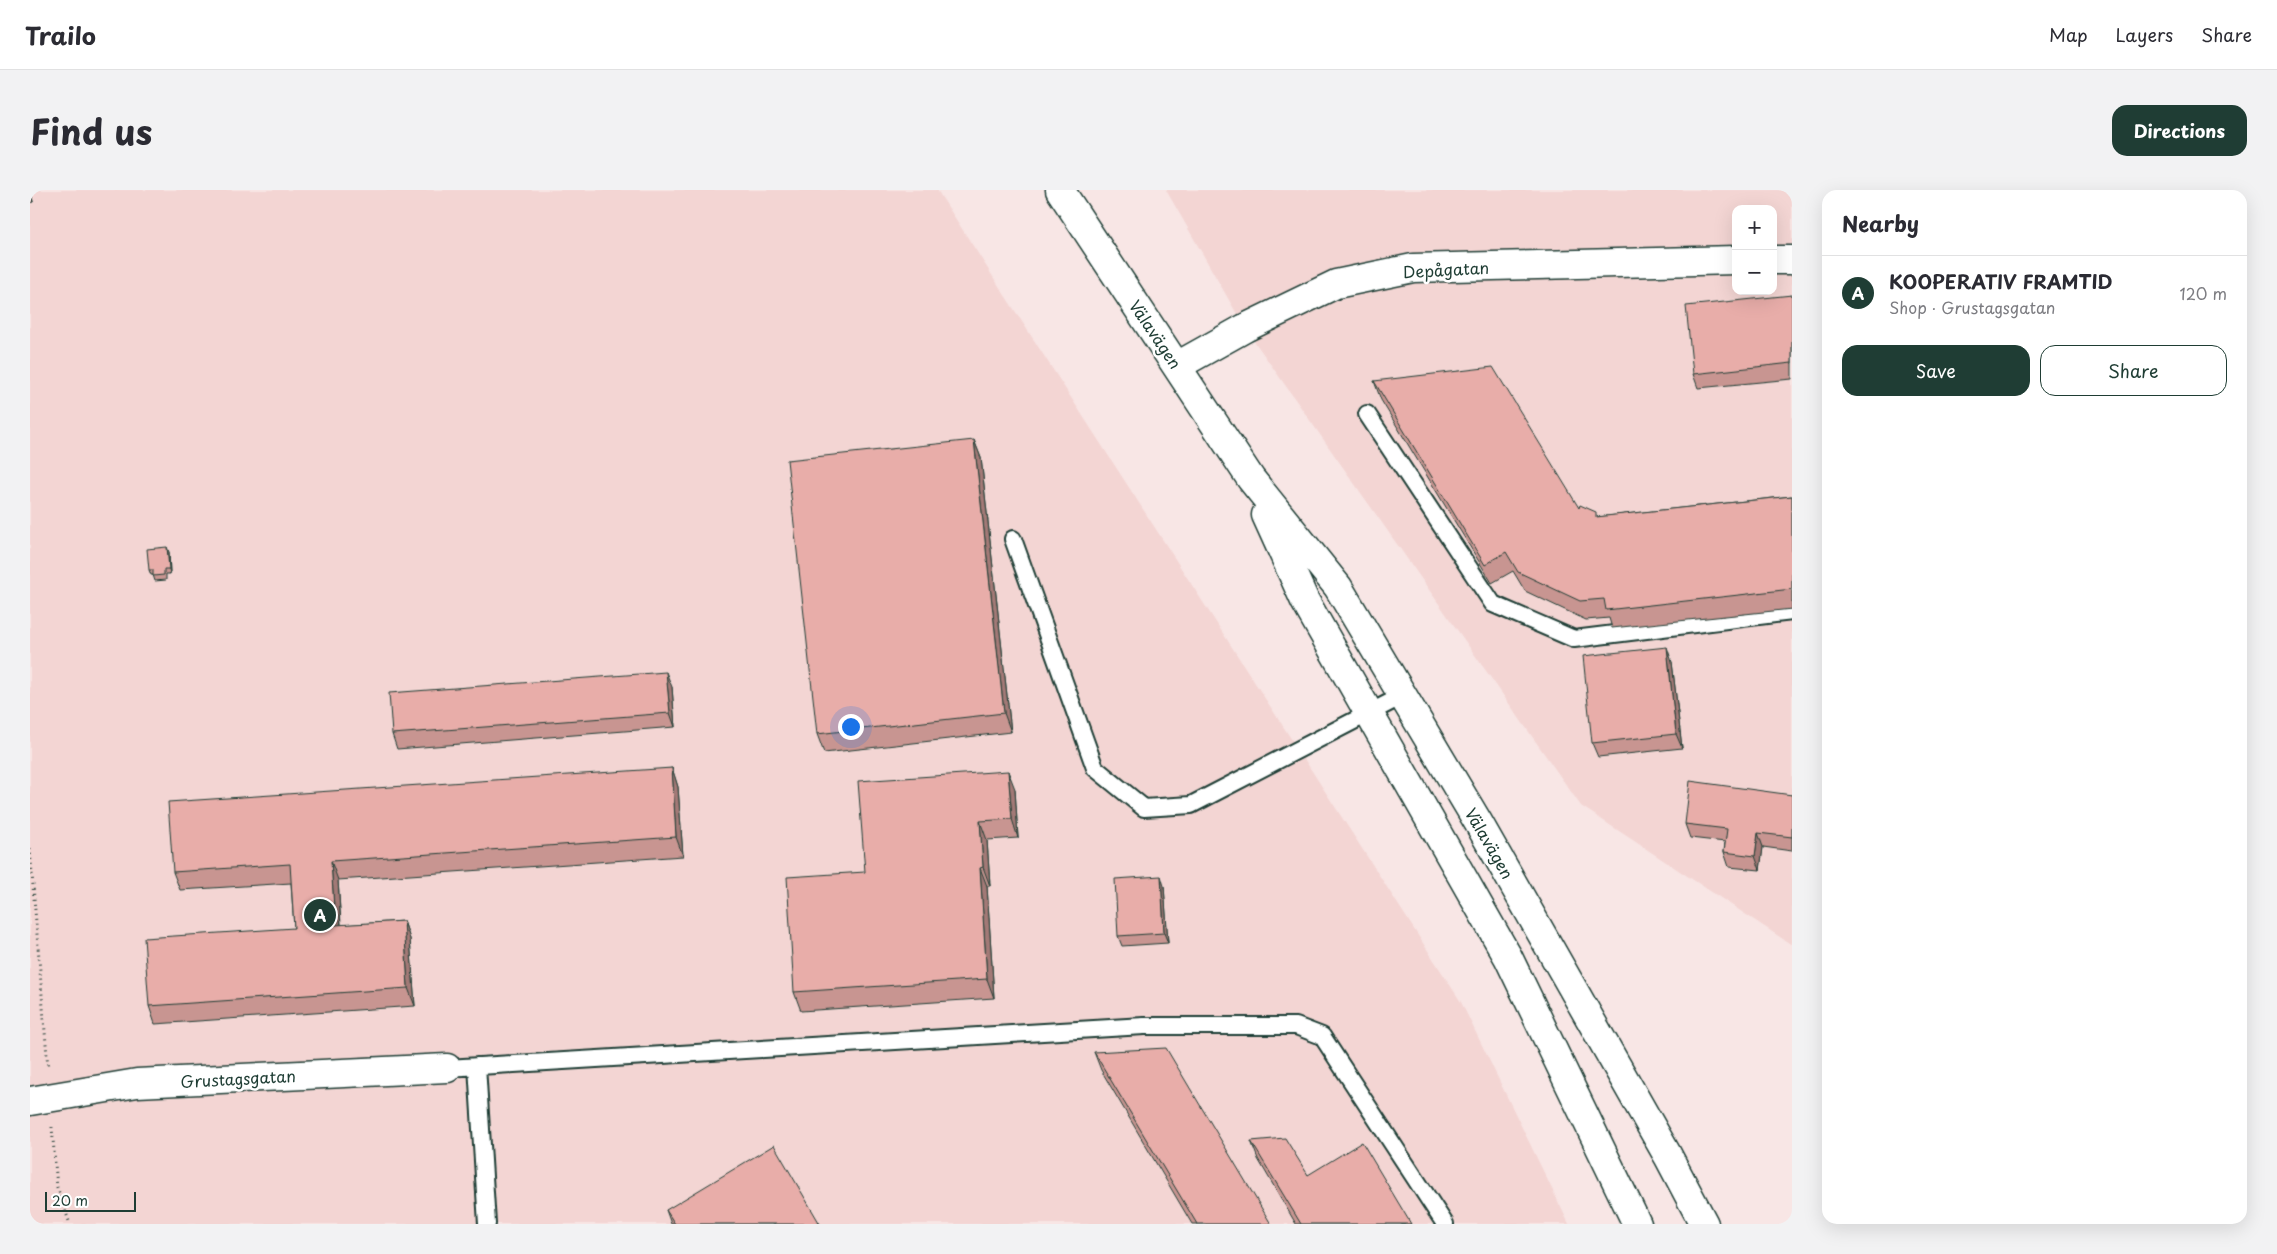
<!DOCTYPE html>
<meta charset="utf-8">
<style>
body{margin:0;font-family:"Playpen Sans",sans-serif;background:#f2f2f3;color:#2b2b33}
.controls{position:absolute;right:15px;top:15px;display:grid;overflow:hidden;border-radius:10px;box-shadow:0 5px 20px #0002}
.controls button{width:45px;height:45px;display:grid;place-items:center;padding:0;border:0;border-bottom:1px solid #e1e1e2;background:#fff;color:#2b2b33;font:25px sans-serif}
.scale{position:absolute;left:15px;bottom:12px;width:91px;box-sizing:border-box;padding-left:5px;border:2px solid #1f3d34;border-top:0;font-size:14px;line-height:18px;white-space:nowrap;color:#1f3d34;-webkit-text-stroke:4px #fff;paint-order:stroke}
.you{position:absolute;left:820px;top:536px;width:18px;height:18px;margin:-12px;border:4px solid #fff;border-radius:50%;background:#1a73e8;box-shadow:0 0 0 8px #1a73e833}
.badge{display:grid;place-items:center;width:32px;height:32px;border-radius:50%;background:#1f3d34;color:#fff;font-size:16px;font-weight:700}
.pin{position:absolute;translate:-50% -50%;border:2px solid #fff;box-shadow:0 1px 5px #0006}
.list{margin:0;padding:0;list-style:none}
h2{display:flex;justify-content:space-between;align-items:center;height:65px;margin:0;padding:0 20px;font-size:21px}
h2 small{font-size:16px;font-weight:400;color:#7c7c81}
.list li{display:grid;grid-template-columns:32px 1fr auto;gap:15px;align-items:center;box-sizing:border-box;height:75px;padding:0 20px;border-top:1px solid #e1e1e2}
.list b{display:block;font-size:19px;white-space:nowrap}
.list p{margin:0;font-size:16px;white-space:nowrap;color:#7c7c81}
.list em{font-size:16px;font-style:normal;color:#7c7c81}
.actions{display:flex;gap:10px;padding:15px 20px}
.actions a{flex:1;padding:11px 0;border:1px solid #1f3d34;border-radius:15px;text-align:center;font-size:18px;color:#1f3d34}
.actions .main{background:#1f3d34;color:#fff}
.map{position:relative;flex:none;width:1762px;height:1034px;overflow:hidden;border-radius:15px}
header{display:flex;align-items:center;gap:30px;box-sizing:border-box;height:70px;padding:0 25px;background:#fff;border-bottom:1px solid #e1e1e2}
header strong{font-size:24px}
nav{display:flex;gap:28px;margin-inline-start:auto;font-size:18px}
.intro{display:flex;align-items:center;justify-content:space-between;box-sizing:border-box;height:120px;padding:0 30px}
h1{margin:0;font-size:35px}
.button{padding:12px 22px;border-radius:15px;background:#1f3d34;color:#fff;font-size:18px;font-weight:700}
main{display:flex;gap:30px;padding:0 30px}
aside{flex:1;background:#fff;border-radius:15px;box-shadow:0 5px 20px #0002}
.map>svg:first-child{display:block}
.built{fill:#f3d5d3;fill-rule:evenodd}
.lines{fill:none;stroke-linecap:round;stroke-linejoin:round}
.lane-casing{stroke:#1f3d34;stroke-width:20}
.street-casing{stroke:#1f3d34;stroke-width:31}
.secondary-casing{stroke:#1f3d34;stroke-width:31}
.path{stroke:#1f3d34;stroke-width:3;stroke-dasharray:1 4;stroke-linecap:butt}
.lane{stroke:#fff;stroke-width:16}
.street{stroke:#fff;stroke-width:28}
.secondary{stroke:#fff;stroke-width:28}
.wall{fill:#c89591;stroke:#1f3d34}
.shaded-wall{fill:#a27976;stroke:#1f3d34}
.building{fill:#e8ada9;stroke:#1f3d34}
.labels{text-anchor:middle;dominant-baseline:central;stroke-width:5;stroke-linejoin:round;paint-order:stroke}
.street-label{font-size:16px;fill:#1f3d34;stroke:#fff}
</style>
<header>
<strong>Trailo</strong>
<nav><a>Map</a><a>Layers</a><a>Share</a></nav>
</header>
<div class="intro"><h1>Find us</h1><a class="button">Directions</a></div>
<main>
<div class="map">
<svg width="1762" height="1034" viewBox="0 0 1762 1034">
<rect width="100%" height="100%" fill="#f8e6e5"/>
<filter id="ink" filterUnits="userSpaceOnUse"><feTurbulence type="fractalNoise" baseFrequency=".02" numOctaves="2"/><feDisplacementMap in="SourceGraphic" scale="10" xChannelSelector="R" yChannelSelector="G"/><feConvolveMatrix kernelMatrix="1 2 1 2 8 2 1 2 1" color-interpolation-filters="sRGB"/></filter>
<g filter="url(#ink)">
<path class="built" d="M0,0H907L1431,812L1539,1034H0Z
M1136,0H1762V755L1551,616L1215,138ZM1706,19H1743V101H1706Z"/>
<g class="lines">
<defs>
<path id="lane" d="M1337,224L1463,414L1544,449L1762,422
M983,349L1065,578L1114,618L1161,615L1372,506
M447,876L457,1034
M417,878L1114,836H1266L1292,846L1415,1034"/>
<path id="street" d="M1743,70H1762
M1147,176L1215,138L1306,94L1383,78L1706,70
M0,911L107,893L417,878"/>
<path id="secondary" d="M1030,0L1221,289L1308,397L1448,632L1638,966L1674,1034
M1236,325L1275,411L1478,767L1607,1034"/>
</defs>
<use href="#lane" class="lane-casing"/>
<use href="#street" class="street-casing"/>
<use href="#secondary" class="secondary-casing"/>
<path class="path" d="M0,659L18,878
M22,937L27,997L40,1034"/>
<use href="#lane" class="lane"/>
<use href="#street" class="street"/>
<use href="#secondary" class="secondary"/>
</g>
<path class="wall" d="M0,0L3,12L0,13Z
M1762,105V189L1668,198L1663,184Z
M1344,191L1549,318L1568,327L1762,306V419L1582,438L1579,428L1556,430L1495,401L1483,381L1462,393L1351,210Z
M944,250L951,268L981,542L794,563L787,544Z
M139,362L140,384H136V390L125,391L123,385H121L119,380Z
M1642,472L1652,558L1568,567L1562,553Z
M642,497L645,537L367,559L362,544Z
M642,578L648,597L653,666L308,690L311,735L374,731L380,749L385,816L125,834L119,816L264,738L261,693L150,700L143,682Z
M985,599L988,648L957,650L960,696H957L964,808L771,821L764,802L835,682Z
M1762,605V661L1733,657L1730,680L1699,677L1694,662L1695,652L1660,648L1655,634Z
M1134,696L1138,753L1092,756L1088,746Z
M1064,862L1241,1034H1162L1071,880Z
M1221,951L1278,985L1381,1034H1266L1228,969Z
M636,1020L790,1034H641Z"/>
<path class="shaded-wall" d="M0,0H1L3,12L0,5Z
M944,250L951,268L981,542L974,523Z
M137,357L139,362L140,384L139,379Z
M1637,457L1642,472L1652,558L1646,544Z
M636,482L642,497L645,537L640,523Z
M642,578L648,597L653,666L646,647Z
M978,581L985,599L988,648L982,629Z
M950,631L957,650L960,696L953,677Z
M1728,643L1733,657L1730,680L1725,666Z
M301,671L308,690L312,754L305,735Z
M950,678L957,696L964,808L957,789Z
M1131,686L1134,696L1138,753L1134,743Z
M374,731L380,749L385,816L378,798Z"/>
<path class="building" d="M1762,105V173L1663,184L1656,116Z
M1463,177L1549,318L1550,315L1566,322V327L1762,306V399L1576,420L1574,409L1550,411L1488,382L1476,362L1455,375L1344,191Z
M944,250L974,523L787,544L757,270Z
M137,357L139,379H134V385L123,386V380H119L117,359Z
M1637,457L1646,544L1562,553L1553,466Z
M636,482L640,523L362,544L359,503Z
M642,578L646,647L301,671L305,735L374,731L378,798L119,816L114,748L264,738L260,674L143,682L138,612Z
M978,581L982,629L950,631L953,677L950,678L957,789L764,802L757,687L835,682L828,591Z
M1660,591L1762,605V647L1728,643L1725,666L1694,662L1697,639L1655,634Z
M1131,686L1134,743L1088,746L1085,689Z
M1136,858L1241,1034H1167L1064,862Z
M1255,948L1278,985L1332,952L1381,1034H1271L1221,951Z
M744,955L790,1034H645L636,1020Z"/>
</g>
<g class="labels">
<g class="street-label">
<text transform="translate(1416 79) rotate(-3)">Depågatan</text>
<text transform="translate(1126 144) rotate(56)">Välavägen</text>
<text transform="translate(1460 653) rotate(60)">Välavägen</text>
<text transform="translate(208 888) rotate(-3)">Grustagsgatan</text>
</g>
</g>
</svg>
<div class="controls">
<button>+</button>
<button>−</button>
</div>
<div class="scale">20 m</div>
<div class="you"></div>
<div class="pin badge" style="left:290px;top:725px">A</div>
</div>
<aside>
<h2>Nearby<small></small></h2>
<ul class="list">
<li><span class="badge">A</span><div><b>KOOPERATIV FRAMTID</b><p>Shop · Grustagsgatan</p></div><em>120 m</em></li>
</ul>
<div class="actions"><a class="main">Save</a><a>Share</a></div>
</aside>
</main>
